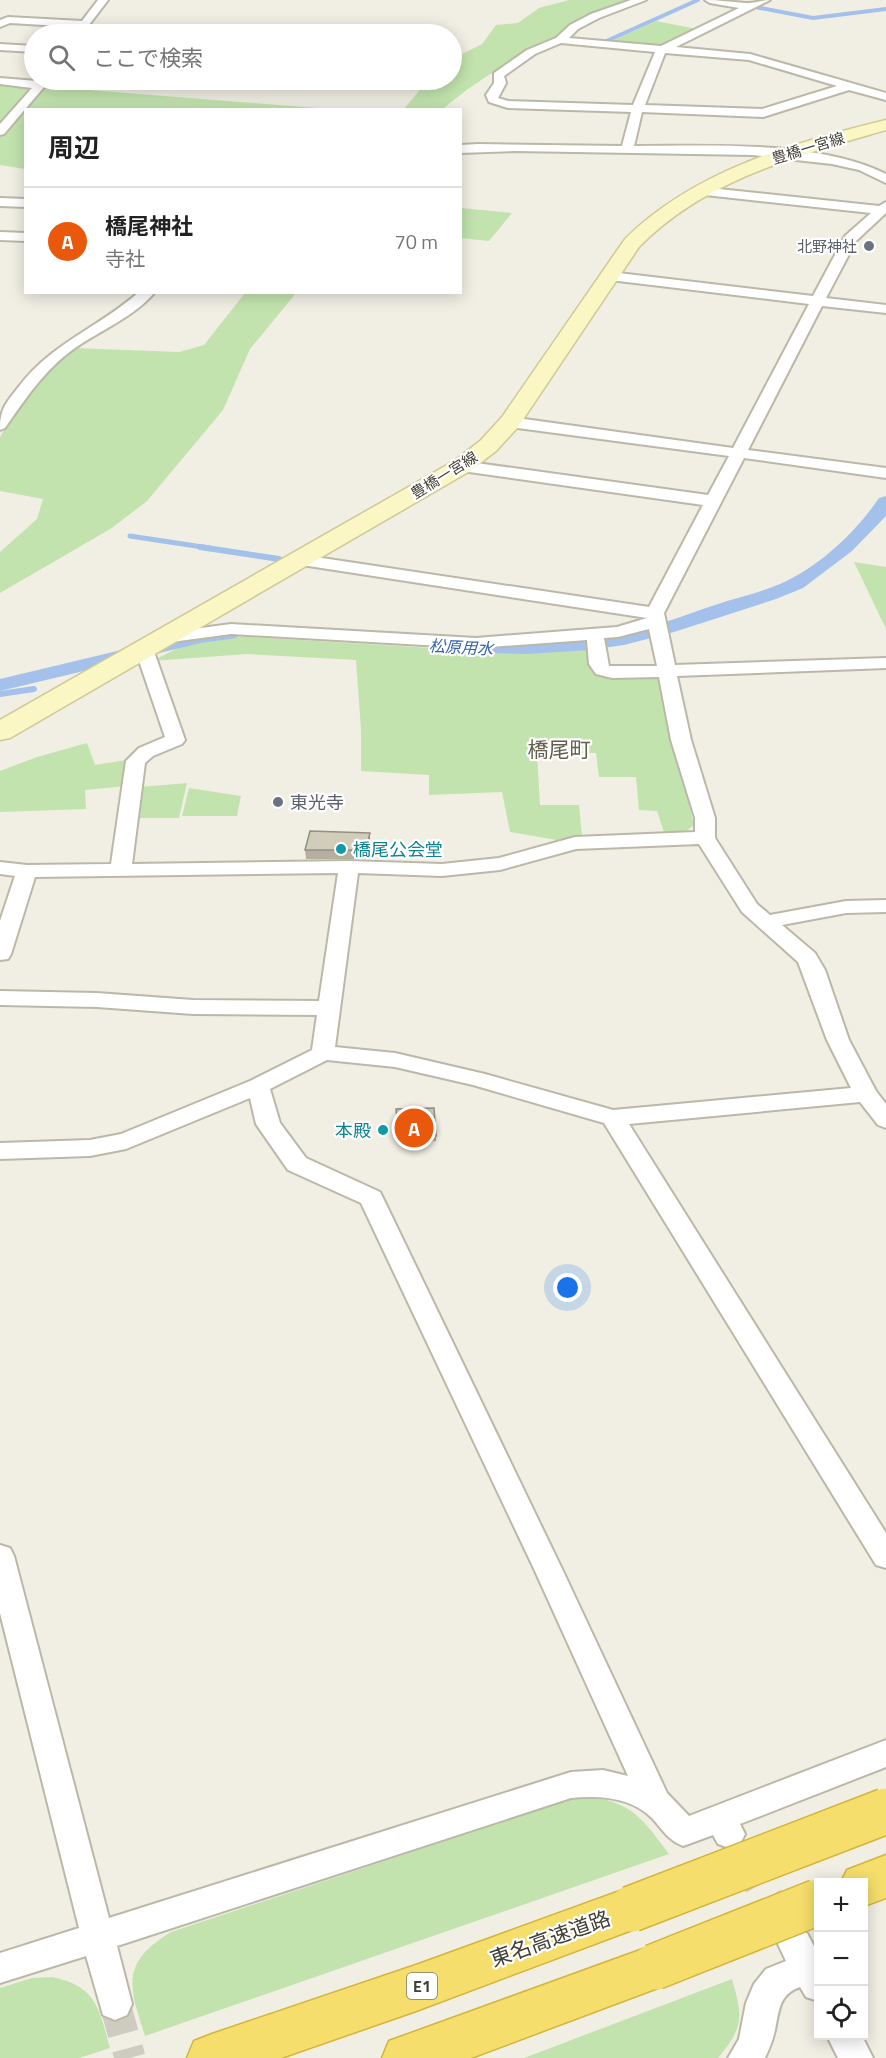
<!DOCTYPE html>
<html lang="ja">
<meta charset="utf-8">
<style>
body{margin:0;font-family:"Titillium Web","Noto Sans JP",sans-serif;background:#f2f2f2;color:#222}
.controls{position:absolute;right:18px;bottom:18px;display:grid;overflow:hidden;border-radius:0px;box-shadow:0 3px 15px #0003}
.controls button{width:54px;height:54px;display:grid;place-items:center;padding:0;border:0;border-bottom:2px solid #e0e0e0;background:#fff;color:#222;font:30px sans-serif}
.you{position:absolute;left:568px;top:1288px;width:21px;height:21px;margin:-15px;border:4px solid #fff;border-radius:50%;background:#1a73e8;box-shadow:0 0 0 9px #1a73e833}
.badge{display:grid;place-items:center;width:39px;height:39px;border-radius:50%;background:#ea580c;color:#fff;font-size:20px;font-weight:700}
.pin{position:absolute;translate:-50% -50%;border:3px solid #fff;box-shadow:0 2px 6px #0006}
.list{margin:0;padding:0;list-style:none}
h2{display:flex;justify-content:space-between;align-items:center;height:78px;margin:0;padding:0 24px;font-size:26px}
h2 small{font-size:20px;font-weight:400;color:#767676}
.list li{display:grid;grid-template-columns:39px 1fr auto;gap:18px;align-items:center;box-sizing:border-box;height:108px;padding:0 24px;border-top:2px solid #e0e0e0}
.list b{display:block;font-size:22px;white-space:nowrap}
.list p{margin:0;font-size:20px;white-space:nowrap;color:#767676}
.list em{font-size:20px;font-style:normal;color:#767676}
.icon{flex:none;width:33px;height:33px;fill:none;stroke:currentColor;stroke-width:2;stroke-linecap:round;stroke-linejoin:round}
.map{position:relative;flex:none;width:886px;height:2058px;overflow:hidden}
.search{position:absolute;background:#fff;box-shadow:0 3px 15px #0003;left:24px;top:24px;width:438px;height:66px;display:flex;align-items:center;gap:15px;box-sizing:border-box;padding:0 21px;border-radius:33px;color:#767676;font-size:22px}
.panel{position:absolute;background:#fff;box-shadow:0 3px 15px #0003;left:24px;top:108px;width:438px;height:186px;border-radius:0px}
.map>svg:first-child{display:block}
.green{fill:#c2e3ae}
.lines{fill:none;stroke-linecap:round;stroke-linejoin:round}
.stream-far2{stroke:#a3c1eb;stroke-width:4}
.stream-far1{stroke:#a3c1eb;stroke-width:5}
.stream{stroke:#a3c1eb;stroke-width:6}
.canal{fill:#a3c1eb;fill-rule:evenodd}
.minor-tunnel{stroke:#ceccc1;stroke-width:31;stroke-dasharray:31 15;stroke-linecap:butt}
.minor-casing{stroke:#bbb8a7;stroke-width:4}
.secondary-casing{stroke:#cec996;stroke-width:3}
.motorway-casing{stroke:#d3b53c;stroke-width:3}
.minor{fill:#fff;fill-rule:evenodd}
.secondary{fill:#fbf7c4;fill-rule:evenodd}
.motorway{fill:#f5de6b;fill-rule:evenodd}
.motorway-bridge-casing{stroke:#d3b53c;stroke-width:48;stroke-linecap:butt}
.motorway-bridge{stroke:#f5de6b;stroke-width:45}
.wall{fill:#b5afa0}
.shaded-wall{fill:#938f82}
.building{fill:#d2ccba;stroke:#938f82;stroke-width:1.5}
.worship-dot{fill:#6b7280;stroke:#fff;stroke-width:2}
.culture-dot{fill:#0f9aa8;stroke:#fff;stroke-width:2}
.labels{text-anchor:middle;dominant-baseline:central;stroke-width:4.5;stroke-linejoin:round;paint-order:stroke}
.far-street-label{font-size:15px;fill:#423f34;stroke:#fff}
.far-worship-label{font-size:15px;fill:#5b616d;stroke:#fff;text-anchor:end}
.far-water-label{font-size:16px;font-style:italic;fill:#3563a7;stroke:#fff}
.shield{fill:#fff;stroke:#7b7971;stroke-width:1.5}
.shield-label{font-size:16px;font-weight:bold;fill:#423f34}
.worship-label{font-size:18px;fill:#5b616d;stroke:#fff;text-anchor:start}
.culture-label{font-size:18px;fill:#0d838f;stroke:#fff;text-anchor:start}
.quarter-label{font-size:21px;fill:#645f4c;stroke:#fff}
.near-street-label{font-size:21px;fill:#423f34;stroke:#fff}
</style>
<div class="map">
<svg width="886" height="2058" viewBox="0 0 886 2058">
<rect width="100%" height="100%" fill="#f1efe4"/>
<path class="green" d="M569,0H635C569,33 499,60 443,109L403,110L428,80H452V59L482,44L496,25L518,23L539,8Z
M656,21L697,29L658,48L607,43Z
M0,83L329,109L26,110L25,169L0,165Z
M461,208L512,213L489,241L461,238Z
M245,293H296L250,349L223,410L147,501L112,528L0,593V552L37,519L43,499L0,491V437L26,392L64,354L75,348L179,352L204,345Z
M854,562L886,567V629Z
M233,636L499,652L593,646L594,664L657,674L694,825L685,832H664L657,811L639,810L636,777H599L596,753H537L540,805H579L582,836L557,840L510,832L502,792L429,795V775L361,771V730L356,660L247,654L152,661L188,643Z
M87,743L95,765L132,759L126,786L85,790L86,809L0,812V771L37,757Z
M187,783L179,818H134L140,787Z
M189,788L241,796L237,816H182Z
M590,1796C636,1805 643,1820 669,1854L145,2036C129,1986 120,1963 171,1932L574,1798Z
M52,1977C97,1986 99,2009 110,2048L79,2058H0V1988L32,1978Z
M732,1979C743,2017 744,2027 718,2058H524Z"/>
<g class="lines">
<path class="stream-far2" d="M745,5L813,18L886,9
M597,42L602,43L698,0"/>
<path class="stream-far1" d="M130,536L209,548"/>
<path class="stream" d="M200,547L279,559
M0,694L34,689"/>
<path class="canal" d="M886,496V516L852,551L803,588L776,599L674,632L624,645L589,650L528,654L446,652L439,650L436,646L439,642L446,640C504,643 566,645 624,633C655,627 685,615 715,605C737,598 759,593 780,584C819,567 856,532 879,498Z
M229,628L236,630L239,634L236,638L201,643L0,691V679L201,631Z"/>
<path class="minor-tunnel" d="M744,1858L782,1923
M115,2004L130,2058"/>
<defs>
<path id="minor" d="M98,0H108L82,34H72L77,27L10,23L0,27V20L8,17L82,21Z
M631,0H646L599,18L578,29L569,38L661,46L739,8L710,3L705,0C719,0 732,2 745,3C753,4 762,0 770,0L676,47L750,54L886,93V100L849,90L763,117L642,112L634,146C710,146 818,140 886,174V183L859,170L832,164L752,155L515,151L460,153V145L478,144L622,146L631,112L508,108L489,102L486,95L494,83V73L527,50L556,38L570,25L591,14ZM561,43L655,52L633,105L508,101L498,98L506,83L504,76L535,54ZM665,53L749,60L837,86L762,109L645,105Z
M0,44L34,46V52L0,50Z
M0,78L37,81L50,80L4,134L0,135V124L32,88L0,84Z
M700,187L879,206L886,202V213L856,241L826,298L886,305V313L822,306L748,450L886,468V478L744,458L664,613L675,665L886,658V668L677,676L691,740L715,818V838L757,904L770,915L846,901L886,900V912L846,913L782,925L815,953L825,970L849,1040L876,1091L886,1104V1128L878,1125L860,1102L629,1124L886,1533V1568L876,1565L604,1123L473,1085L395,1067L327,1060L270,1089L280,1123L306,1158L380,1192L383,1198L563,1571L667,1793L689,1816L886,1740V1767L740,1824L745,1834L740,1844L729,1848L718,1844L713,1835L683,1846C668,1840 662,1829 652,1818C631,1797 598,1795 571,1798L117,1946L132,2004L127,2015L115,2020L103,2015L86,1956L0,1983V1953L79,1928L0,1613V1545L10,1548L14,1556L109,1918L571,1772L603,1770L628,1776L535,1571L361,1203L288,1170L256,1124L250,1098L126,1149L90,1156L0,1159V1143L90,1140L121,1134L250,1081L312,1050L317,1015L193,1014L97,1007L0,1005V991L97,993L193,1000L319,1001L338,873L35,877L11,954L8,959L0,960V921L15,876L0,874V862L27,865L111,864L126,761L139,748L165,737L135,649L138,645H150L153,649L185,740L182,744L153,756L145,763L132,864L349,861L442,864L499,858L575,837L695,832V818L671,740L659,677L612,678L596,674L589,664L587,640L476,648L231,634L164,643L158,642L155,638L158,634L164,633L231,624L476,638L617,627L647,618L302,565L296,564L293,560L296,556L302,555L649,607L703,505L462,471L454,466L462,461L708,495L729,456L510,427L502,422L510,417L733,448L809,304L610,280L603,276L610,272L813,296L845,236L871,213L696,194L694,191ZM649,629L657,666H609L604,638L618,637ZM699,844L742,912L798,962L827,1040L851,1088L613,1110L485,1074L395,1053L335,1047L358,873L442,876L500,870L576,849Z
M0,198L26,199V207L0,206Z
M0,232L26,233V241L0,240Z
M139,292H155C134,317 101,330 75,348C45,369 26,398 5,428L0,430C0,410 5,404 17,389C52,342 97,329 139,292Z
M795,1929L807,1933L818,1954V2001L806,1997L800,1987C779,1994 779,2011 775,2030C773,2040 769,2049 765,2058H728L739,2039L746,2003L754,1984L766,1969L786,1961L778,1944L783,1933Z
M827,2036H862L873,2058H838Z"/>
<path id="secondary" d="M886,120V130C797,156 706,179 639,247L518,427L496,451L470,471L10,738L0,740V720L454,461L480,441L502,417L625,239C695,170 793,143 886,120Z"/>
<path id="motorway" d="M886,1855V1898L864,1906V1882H841L847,1870Z
M631,1887L648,1894L655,1909L648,1924L416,2011L281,2058H187L194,2041L212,2034L416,1965Z
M654,1945L671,1951L679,1967L671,1983L471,2058H382L389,2041Z"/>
</defs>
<use href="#minor" class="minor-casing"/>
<use href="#secondary" class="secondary-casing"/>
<use href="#motorway" class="motorway-casing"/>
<use href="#minor" class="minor"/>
<use href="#secondary" class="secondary"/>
<use href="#motorway" class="motorway"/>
<defs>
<path id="motorway-bridge" d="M631,1909L886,1811
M654,1967L818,1902"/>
</defs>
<use href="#motorway-bridge" class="motorway-bridge-casing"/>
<use href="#motorway-bridge" class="motorway-bridge"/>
</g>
<path class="wall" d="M370,833V843L367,859H306L305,850Z
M396,1115L436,1136V1141L399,1143Z"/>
<path class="shaded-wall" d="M370,833V843L367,859L366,850Z"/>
<path class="building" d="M310,831L370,833L366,850H305Z
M434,1108L436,1136L399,1137L396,1109Z"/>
<g class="worship-dot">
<circle cx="869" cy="246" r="6"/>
<circle cx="278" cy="802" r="6"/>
</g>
<g class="culture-dot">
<circle cx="341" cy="849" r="6"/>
<circle cx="383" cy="1130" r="6"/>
</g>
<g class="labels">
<g class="far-street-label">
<text transform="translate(808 148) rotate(-17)">豊橋一宮線</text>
<text transform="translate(444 475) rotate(-32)">豊橋一宮線</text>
</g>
<g class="far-worship-label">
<text x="857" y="246">北野神社</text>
</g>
<g class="far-water-label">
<text transform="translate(461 647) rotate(3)">松原用水</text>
</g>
<rect class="shield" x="407" y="1973" width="30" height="26" rx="4.5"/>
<g class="shield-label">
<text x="422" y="1986">E1</text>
</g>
<g class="worship-label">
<text x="290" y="802">東光寺</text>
</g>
<g class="culture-label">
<text x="353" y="849">橋尾公会堂</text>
<text x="371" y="1130" text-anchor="end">本殿</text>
</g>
<g class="quarter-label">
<text x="559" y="749">橋尾町</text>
</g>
<g class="near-street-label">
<text transform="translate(550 1938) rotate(-20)">東名高速道路</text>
</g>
</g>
</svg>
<div class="controls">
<button>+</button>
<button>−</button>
<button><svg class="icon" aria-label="locate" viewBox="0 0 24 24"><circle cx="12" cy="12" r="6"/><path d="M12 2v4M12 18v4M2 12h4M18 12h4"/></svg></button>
</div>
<div class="you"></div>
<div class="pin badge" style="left:414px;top:1128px">A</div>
<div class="search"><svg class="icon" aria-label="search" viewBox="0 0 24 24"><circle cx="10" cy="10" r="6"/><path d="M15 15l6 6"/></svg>ここで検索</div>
<section class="panel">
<h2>周辺<small></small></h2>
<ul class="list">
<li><span class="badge">A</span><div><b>橋尾神社</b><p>寺社</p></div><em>70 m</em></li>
</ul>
</section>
</div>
